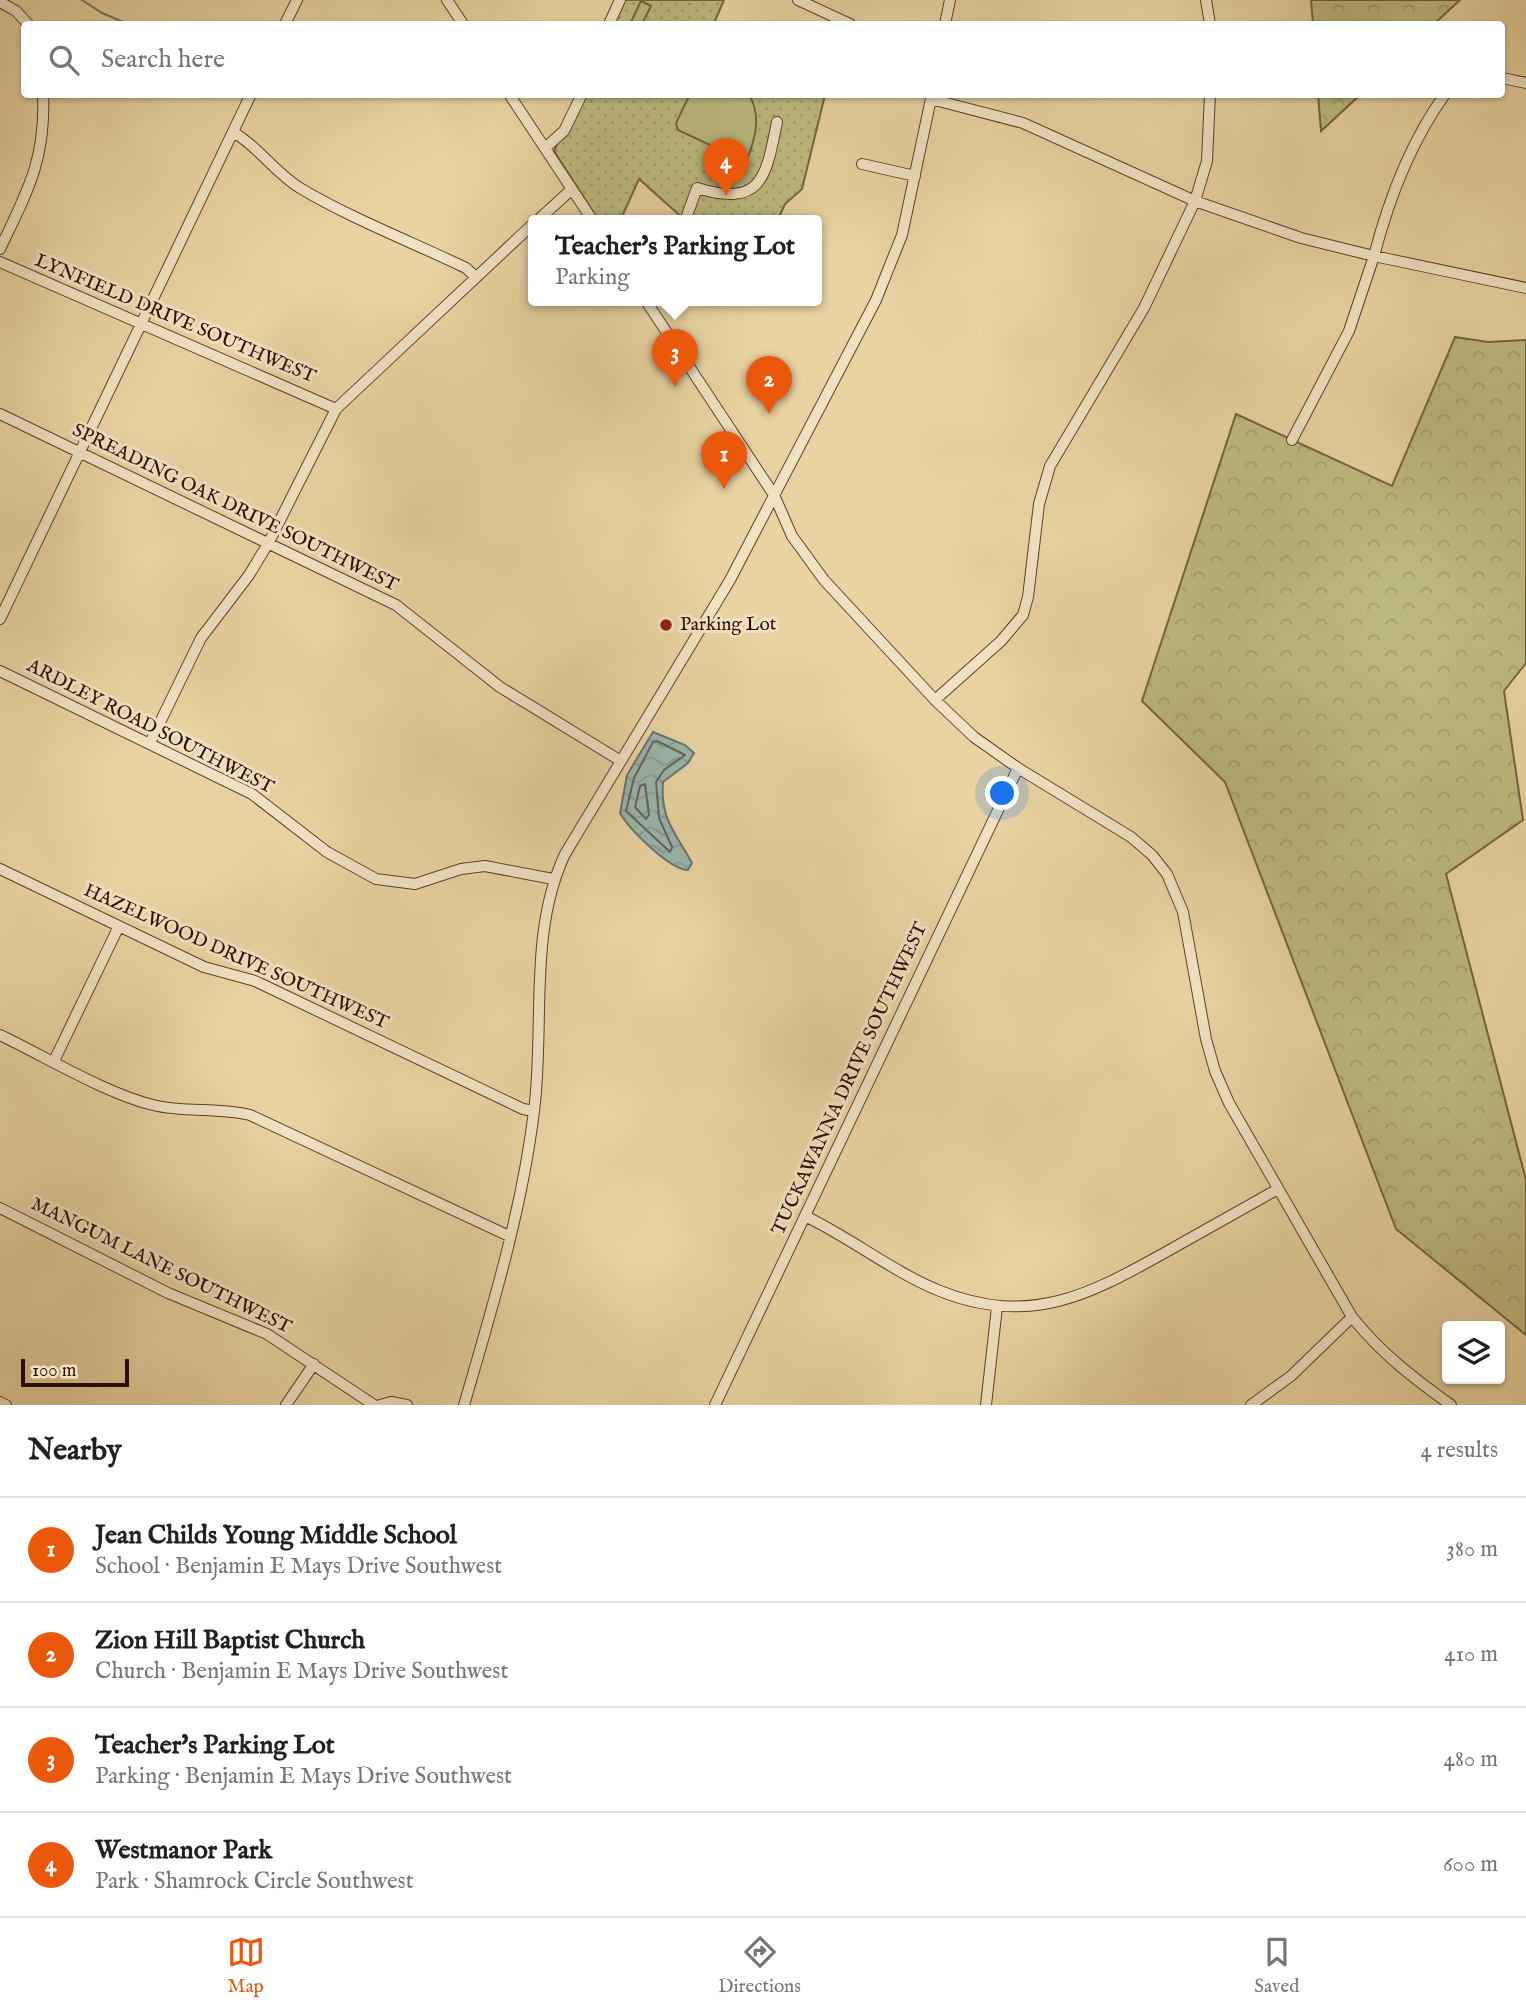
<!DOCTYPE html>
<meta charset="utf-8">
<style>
body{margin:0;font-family:"IM FELL English",serif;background:#f6f6f6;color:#202124}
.controls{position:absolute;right:21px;bottom:21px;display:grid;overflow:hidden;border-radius:7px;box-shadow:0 2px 5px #0004}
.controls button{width:63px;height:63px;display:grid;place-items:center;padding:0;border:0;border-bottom:2px solid #e0e0e0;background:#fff;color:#202124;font:35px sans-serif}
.scale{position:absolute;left:21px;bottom:18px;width:108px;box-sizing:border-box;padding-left:7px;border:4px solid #2b0f02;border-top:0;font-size:19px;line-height:24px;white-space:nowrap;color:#2b0f02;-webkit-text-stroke:5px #f1e2c3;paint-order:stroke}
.you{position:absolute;left:1003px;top:794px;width:24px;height:24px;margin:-18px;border:5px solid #fff;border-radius:50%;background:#1a73e8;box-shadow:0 0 0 10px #1a73e833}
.badge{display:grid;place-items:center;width:46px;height:46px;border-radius:50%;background:#ea580c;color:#fff;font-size:23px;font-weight:700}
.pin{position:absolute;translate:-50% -58px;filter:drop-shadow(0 2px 4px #0008)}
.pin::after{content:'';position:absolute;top:37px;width:24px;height:21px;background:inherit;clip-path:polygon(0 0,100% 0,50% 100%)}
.popup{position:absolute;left:528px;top:215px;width:294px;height:91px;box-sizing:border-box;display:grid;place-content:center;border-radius:7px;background:#fff;filter:drop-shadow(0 2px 5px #0005);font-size:23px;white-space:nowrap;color:#757577}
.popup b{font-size:26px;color:#202124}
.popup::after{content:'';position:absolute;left:50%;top:100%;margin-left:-14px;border:14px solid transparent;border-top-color:#fff}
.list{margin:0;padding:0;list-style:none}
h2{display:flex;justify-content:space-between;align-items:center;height:91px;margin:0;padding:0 28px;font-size:30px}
h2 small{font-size:23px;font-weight:400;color:#757577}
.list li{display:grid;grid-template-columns:46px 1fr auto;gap:21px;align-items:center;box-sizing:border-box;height:105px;padding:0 28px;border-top:2px solid #e0e0e0}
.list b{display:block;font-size:26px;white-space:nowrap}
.list p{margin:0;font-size:23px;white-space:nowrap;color:#757577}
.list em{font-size:23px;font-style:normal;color:#757577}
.icon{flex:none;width:38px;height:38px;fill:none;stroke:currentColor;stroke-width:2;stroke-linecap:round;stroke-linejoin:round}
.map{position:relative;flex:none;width:1526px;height:1405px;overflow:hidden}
.search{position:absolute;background:#fff;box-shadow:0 2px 5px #0004;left:21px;right:21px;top:21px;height:77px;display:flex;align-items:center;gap:18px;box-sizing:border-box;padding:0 24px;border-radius:7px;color:#757577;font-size:26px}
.sheet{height:511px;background:#fff}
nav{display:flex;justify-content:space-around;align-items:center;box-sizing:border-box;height:98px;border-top:2px solid #e0e0e0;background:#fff;font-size:19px;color:#757577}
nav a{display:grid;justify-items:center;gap:4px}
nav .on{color:#ea580c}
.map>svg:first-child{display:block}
.forest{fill:url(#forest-crowns);stroke:#746441;stroke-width:2}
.park{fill:url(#park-dots);stroke:#746441;stroke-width:2}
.pitch{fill:#bdba80;stroke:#746441;stroke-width:2}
.water{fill:url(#water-waves);stroke:#6d7369;stroke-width:2}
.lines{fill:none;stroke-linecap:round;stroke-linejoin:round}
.shore{stroke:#626258;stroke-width:2}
.stream{stroke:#6d7369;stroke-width:2}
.minor-casing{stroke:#5a402a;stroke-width:12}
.minor{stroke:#f1e2c3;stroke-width:10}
.poi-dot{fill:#8f2418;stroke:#f1e2c3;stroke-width:2.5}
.labels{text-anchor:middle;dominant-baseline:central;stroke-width:6;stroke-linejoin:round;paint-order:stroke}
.street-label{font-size:19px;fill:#2b0f02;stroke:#f1e2c3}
.poi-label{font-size:19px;fill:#2b0f02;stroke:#f1e2c3;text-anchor:start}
</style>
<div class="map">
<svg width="1526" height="1405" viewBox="0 0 1526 1405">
<defs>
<pattern id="forest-crowns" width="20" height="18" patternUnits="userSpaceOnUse" patternTransform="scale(1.75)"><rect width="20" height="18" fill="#bdba80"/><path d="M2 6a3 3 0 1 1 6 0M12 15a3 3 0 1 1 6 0" fill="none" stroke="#a39f6d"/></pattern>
<pattern id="park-dots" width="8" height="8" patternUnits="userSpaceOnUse" patternTransform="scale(1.75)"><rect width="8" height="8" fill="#bdba80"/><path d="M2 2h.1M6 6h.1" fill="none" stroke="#a39f6d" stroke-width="1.8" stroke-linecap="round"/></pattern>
<pattern id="water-waves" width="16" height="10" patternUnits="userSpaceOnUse" patternTransform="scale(1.75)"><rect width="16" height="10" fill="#99b6ad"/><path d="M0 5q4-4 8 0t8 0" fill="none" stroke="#849b93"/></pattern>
</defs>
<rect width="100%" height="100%" fill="#e9d3a2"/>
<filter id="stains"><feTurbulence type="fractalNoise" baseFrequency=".00286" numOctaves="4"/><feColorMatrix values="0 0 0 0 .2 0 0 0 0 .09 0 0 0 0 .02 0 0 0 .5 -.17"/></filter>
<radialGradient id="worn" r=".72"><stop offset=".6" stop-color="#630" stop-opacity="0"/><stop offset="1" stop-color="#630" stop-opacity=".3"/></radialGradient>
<path class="forest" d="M1311,0H1460L1434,24H1313Z
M1318,94H1360V95L1321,131Z
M1455,337L1488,342L1526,340V663L1504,691L1523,820L1446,874L1526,1180V1335L1396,1229L1225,782L1142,701L1236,414L1392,486Z"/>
<path class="park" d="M621,0H724L714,23L717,24H610Z
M580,95H825L802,189L785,204L777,221H686L639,179L620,221H599L554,151Z"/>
<path class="pitch" d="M641,1L651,6L642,24H630Z
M690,94L749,95C762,116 755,140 746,162L678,130L676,123Z"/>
<path class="water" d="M653,732L685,745L694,753L688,763L663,782C660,820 676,833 692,863L688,870C670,870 629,829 620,813L627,775Z"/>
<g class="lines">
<path class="shore" d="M657,741L685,755L664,770L656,782L659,818L672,847L670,852L626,811L634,778L653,742Z
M645,784L649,815L646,819L635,807L640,786Z"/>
<path class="stream" d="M82,0L102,13L128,24"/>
<defs>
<path id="minor" d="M447,0L463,24
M798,0L850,24
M1206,0L1210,24
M0,2L16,11L28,24
M285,24L297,0
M609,24L620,0
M945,24L950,0
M1502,78L1526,83
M509,94L593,221
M1445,94C1410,143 1389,198 1374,256L1526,288
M931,99L1023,123L1195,201L1301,238L1374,256L1349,331L1292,440
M233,132C258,146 274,172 300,188C348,217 414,243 466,268L476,277
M545,148L564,131L582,94
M862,164L915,176
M537,221L572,189
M685,221L697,188C763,208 766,176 777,122
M0,249C27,192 46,160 43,94
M0,262L336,409
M646,301L774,495L792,536L824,580L935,700L974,737L1018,768L1131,837L1152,855L1167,874L1183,912L1206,1039L1215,1071L1229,1103L1352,1317C1381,1353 1413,1378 1451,1405
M0,414L396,605L500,687L621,761
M0,619L251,94
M0,671L252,794L327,852L376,879L415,884L461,869L485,866L553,879
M935,700L1001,641L1023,615L1028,597L1039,504L1050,466L1144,308L1195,201L1207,161L1210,94
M150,743L201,638L249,575L269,542L336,409L533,224
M0,869L204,967L255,981L523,1109L534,1111
M0,1035C44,1056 107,1094 153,1105C185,1113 218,1107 250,1115L509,1236
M54,1061L119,926
M0,1208L168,1293L267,1334L374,1405
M805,1216C851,1238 893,1272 940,1291C1030,1327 1089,1295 1166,1252C1203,1231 1241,1210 1278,1189
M0,1402L6,1405
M286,1405L314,1364
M380,1405L391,1402L407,1405
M464,1405C492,1309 522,1210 534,1111C545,1026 528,933 565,854L730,580L876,300L902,235L932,94
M715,1405L1018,768
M986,1405L997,1307
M1251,1405L1291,1376L1352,1317"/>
</defs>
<use href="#minor" class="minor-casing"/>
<use href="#minor" class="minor"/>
</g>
<circle class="poi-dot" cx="666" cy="625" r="7"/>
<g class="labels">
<g class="street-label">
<text transform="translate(175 319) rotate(23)">LYNFIELD DRIVE SOUTHWEST</text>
<text transform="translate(235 508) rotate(26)">SPREADING OAK DRIVE SOUTHWEST</text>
<text transform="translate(150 727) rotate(27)">ARDLEY ROAD SOUTHWEST</text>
<text transform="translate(236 957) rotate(24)">HAZELWOOD DRIVE SOUTHWEST</text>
<text transform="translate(850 1079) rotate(-65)">TUCKAWANNA DRIVE SOUTHWEST</text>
<text transform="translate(161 1266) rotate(26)">MANGUM LANE SOUTHWEST</text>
</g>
<g class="poi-label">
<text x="680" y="625">Parking Lot</text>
</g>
</g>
<rect width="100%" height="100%" filter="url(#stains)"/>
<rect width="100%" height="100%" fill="url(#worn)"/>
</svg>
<div class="controls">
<button><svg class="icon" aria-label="layers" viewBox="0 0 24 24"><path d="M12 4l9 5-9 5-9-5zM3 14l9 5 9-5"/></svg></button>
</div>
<div class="scale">100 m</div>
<div class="you"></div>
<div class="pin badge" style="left:724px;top:489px">1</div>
<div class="pin badge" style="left:769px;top:414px">2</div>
<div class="pin badge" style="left:675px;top:387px">3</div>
<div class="popup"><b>Teacher's Parking Lot</b>Parking</div>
<div class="pin badge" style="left:726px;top:196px">4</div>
<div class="search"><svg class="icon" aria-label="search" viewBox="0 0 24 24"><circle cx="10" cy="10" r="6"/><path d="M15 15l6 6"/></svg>Search here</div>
</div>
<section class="sheet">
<h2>Nearby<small>4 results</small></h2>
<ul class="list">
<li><span class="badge">1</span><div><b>Jean Childs Young Middle School</b><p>School · Benjamin E Mays Drive Southwest</p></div><em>380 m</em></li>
<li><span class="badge">2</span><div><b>Zion Hill Baptist Church</b><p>Church · Benjamin E Mays Drive Southwest</p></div><em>410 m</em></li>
<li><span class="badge">3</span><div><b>Teacher's Parking Lot</b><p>Parking · Benjamin E Mays Drive Southwest</p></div><em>480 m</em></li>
<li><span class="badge">4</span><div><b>Westmanor Park</b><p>Park · Shamrock Circle Southwest</p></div><em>600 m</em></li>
</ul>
</section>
<nav>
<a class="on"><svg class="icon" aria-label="map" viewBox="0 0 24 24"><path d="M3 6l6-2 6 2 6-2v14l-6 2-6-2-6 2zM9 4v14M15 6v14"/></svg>Map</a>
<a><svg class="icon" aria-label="directions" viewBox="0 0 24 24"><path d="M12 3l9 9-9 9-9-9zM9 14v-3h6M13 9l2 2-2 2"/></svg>Directions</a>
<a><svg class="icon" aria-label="saved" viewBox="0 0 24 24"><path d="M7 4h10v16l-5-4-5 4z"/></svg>Saved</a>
</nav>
